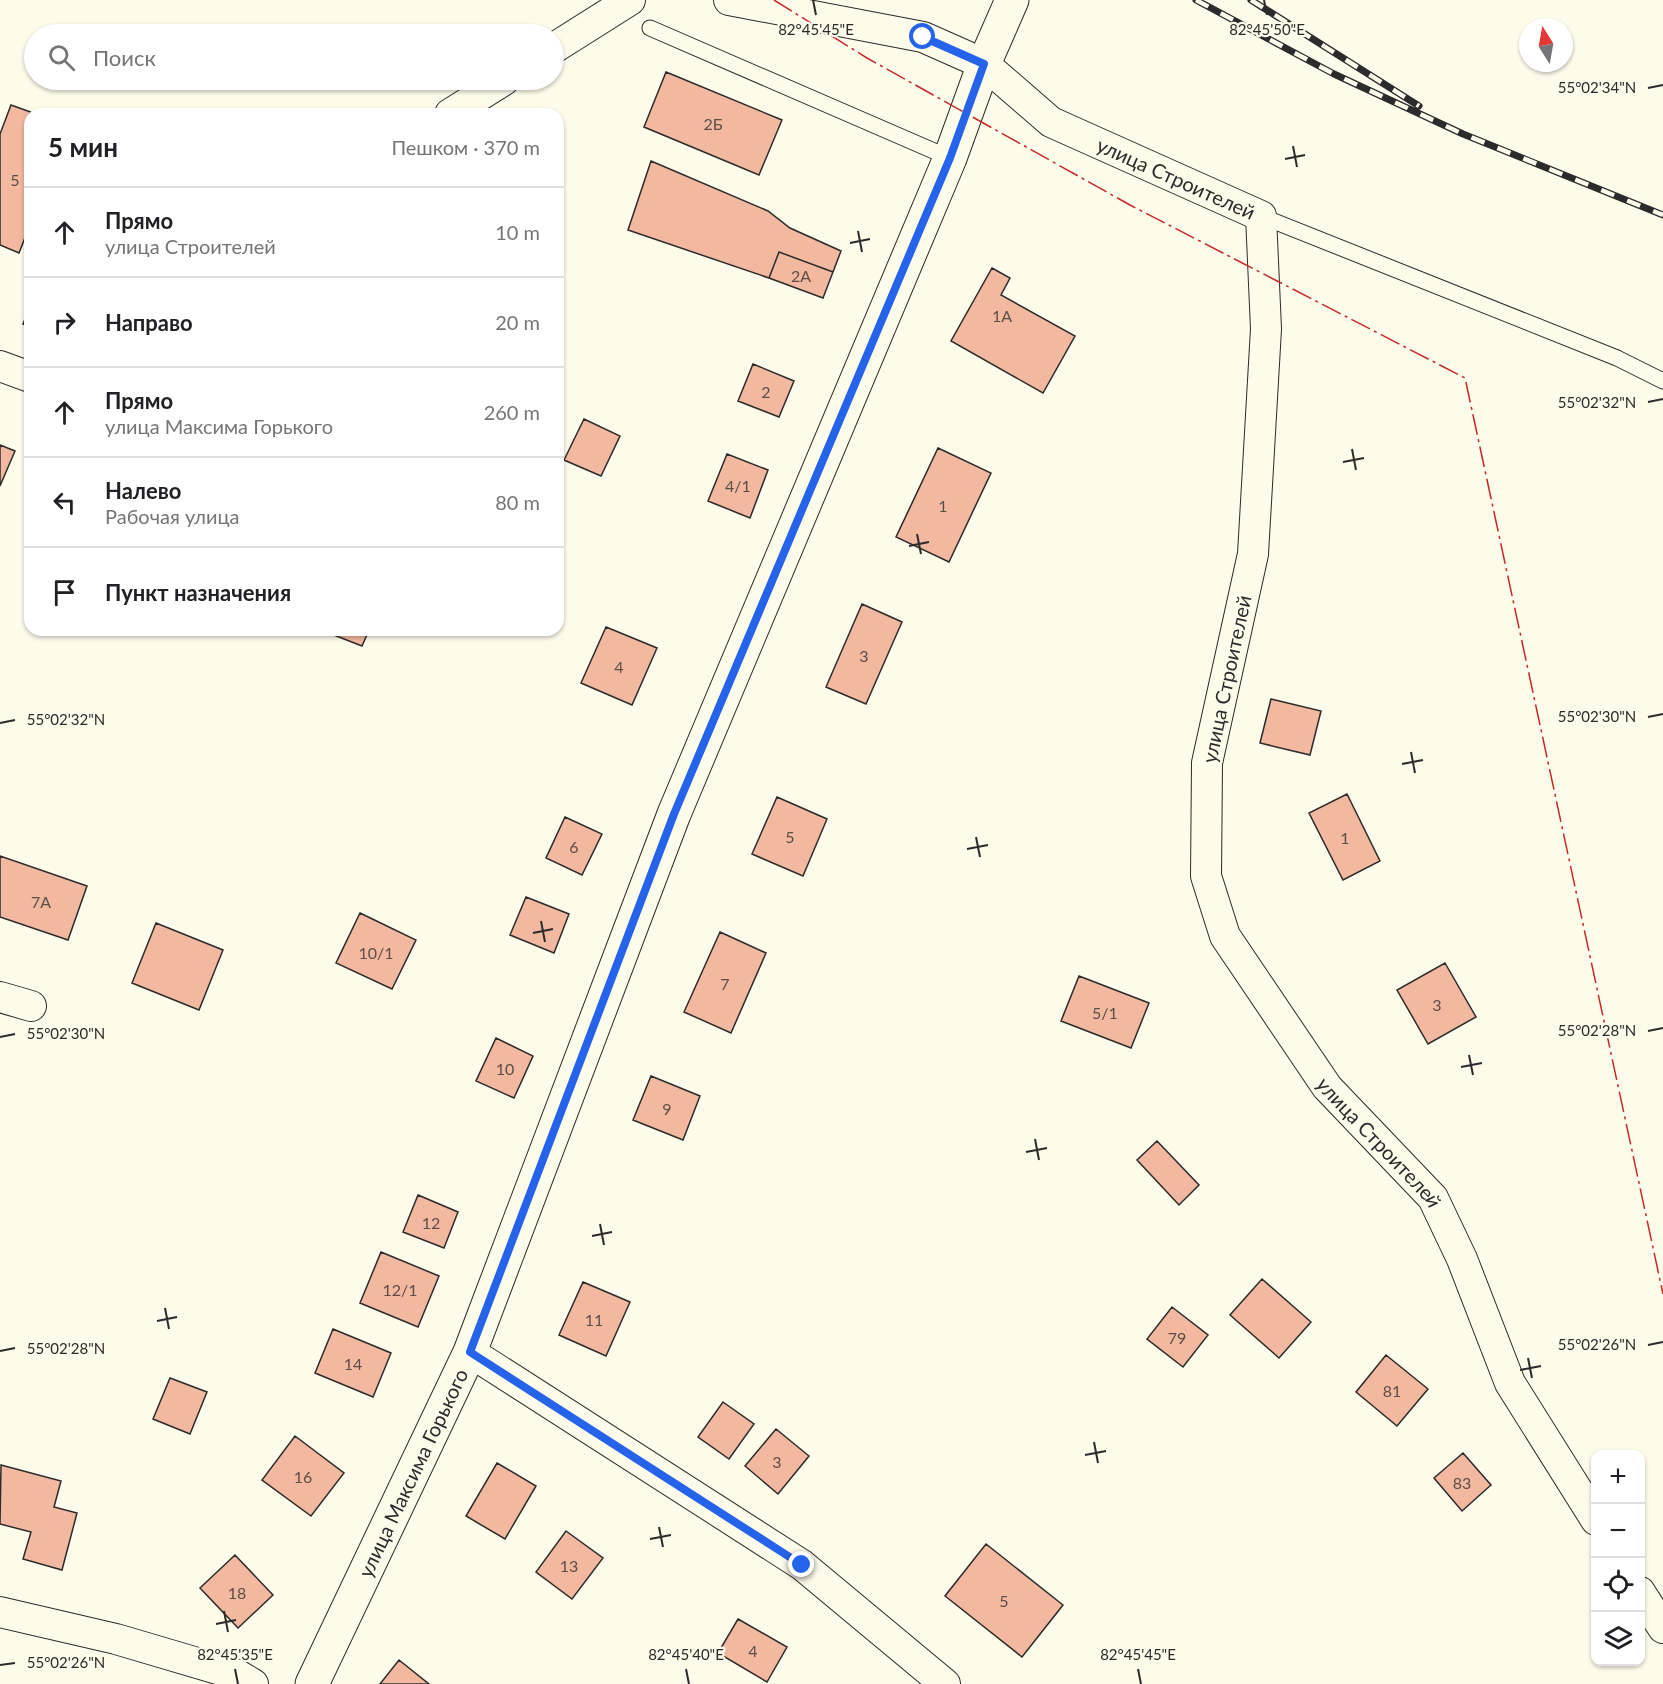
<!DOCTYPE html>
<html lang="ru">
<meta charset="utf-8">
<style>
body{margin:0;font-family:Lato,sans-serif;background:#f2f2f2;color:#202124}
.controls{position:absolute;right:18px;bottom:18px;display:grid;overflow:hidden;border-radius:12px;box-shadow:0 2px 4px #0004}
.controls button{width:54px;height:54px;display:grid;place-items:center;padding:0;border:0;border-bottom:2px solid #e0e0e0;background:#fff;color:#202124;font:30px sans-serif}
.compass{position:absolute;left:1519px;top:18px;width:54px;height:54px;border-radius:50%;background:#fff;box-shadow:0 2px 4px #0004;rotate:349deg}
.stop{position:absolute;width:18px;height:18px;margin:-14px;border:4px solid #2563eb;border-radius:50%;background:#fff}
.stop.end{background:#2563eb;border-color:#fff;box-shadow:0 2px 6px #0008}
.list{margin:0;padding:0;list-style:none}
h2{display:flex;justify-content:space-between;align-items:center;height:78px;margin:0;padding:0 24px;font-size:26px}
h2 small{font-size:20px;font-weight:400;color:#757577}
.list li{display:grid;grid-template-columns:39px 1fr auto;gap:18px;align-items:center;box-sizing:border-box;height:90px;padding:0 24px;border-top:2px solid #e0e0e0}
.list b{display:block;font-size:22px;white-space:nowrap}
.list p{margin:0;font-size:20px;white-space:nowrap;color:#757577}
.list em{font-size:20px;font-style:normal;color:#757577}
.icon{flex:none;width:33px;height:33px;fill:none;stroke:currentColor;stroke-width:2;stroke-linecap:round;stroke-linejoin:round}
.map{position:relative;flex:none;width:1663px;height:1684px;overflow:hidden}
.search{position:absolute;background:#fff;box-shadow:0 2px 4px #0004;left:24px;top:24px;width:540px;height:66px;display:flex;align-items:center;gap:15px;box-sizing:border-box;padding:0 21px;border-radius:33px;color:#757577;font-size:22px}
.panel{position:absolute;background:#fff;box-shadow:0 2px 4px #0004;left:24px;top:108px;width:540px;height:528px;border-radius:18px}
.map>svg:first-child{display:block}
.building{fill:#f2b8a0;stroke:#2b2b2b;stroke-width:1.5}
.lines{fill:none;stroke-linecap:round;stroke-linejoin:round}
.service-casing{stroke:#2b2b2b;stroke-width:17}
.minor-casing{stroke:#2b2b2b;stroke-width:32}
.tertiary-casing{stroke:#2b2b2b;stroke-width:35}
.service{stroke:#fdfbea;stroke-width:15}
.minor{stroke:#fdfbea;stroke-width:30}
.tertiary{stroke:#fdfbea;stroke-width:33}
.rail-casing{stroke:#2b2b2b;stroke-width:7}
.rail{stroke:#fdfbea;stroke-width:4.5;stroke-dasharray:14;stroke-linecap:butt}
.power{stroke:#c62828;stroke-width:1.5;stroke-dasharray:21 4.5 3 4.5;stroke-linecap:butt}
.route{stroke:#2563eb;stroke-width:8}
.ticks{fill:none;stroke:#2b2b2b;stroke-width:2}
.labels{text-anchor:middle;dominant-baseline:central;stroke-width:4.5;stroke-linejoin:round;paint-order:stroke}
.number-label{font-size:16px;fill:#5d4e48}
.street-label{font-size:20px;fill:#2b2b2b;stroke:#fdfbea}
.ticks-label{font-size:15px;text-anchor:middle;fill:#2b2b2b;stroke:#fdfbea;stroke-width:4.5;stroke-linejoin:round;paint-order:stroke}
</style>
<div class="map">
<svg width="1663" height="1684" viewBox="0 0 1663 1684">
<rect width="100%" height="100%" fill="#fdfbea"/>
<path class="building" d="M666,72L782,120L759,175L644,127Z
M11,105L36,114H30V225L19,253L0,245V134Z
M651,161L768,211L790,228L841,251L833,272L779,252L769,278L628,230Z
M779,252L833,272L823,298L769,278Z
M992,268L1010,278L1001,295L1075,336L1043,393L951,341Z
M30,306V327L23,324Z
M753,364L794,381L779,417L738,401Z
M584,419L620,436L601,476L564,460Z
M0,445L15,451L0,486Z
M938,448L991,473L949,562L896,537Z
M727,454L768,470L750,518L708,501Z
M862,604L902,622L866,704L826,687Z
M606,627L657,648L632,705L581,683Z
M321,630H369L362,646Z
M1271,699L1321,711L1310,755L1260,743Z
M1347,794L1380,861L1343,880L1309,813Z
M777,797L827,819L803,876L752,854Z
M565,817L602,834L582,875L546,858Z
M0,856L87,886L68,940L0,917Z
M526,897L569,914L554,953L510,935Z
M360,913L416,940L392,989L336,963Z
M156,923L223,950L199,1010L132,983Z
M720,932L766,953L731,1033L684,1012Z
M1445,963L1476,1017L1428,1044L1397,990Z
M1079,976L1149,1003L1131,1048L1061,1021Z
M496,1038L533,1056L514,1098L476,1081Z
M651,1076L700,1096L683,1140L633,1120Z
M1157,1141L1199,1185L1179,1205L1137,1160Z
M418,1195L458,1212L444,1248L403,1232Z
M381,1252L439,1276L418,1327L360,1303Z
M1262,1279L1311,1322L1279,1358L1230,1315Z
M583,1282L630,1302L606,1356L559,1335Z
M1172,1307L1208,1335L1183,1367L1147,1339Z
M333,1329L391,1353L373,1397L315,1373Z
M1386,1355L1428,1389L1397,1426L1356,1392Z
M170,1378L207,1392L190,1434L153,1419Z
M723,1402L754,1424L729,1459L698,1437Z
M776,1429L809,1456L778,1494L745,1466Z
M295,1436L344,1473L311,1516L262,1480Z
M1463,1453L1491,1485L1462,1511L1434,1478Z
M497,1463L536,1486L505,1539L466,1516Z
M1,1465L61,1481L54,1507L77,1513L62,1570L23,1559L31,1532L0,1524Z
M566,1531L603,1558L572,1599L536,1572Z
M986,1544L1063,1605L1022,1657L945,1596Z
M235,1555L273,1595L238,1628L200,1588Z
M738,1619L787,1647L767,1682L718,1653Z
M399,1660L429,1684H380Z"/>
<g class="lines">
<defs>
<path id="service" d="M650,28L950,158
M1261,216L1617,358L1663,381"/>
<g id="minor">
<path id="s1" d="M729,0L923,37L984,64L1051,122L1261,216L1266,329L1253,554L1207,763L1206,876L1225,936L1327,1087L1433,1198L1462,1259L1510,1383L1596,1520"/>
<path d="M554,48L630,0"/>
<path d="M450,114L504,80"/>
<path d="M0,366L30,377"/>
<path d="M0,997L31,1006"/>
<path d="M470,1352L802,1565L945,1684"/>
<path d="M1640,1592L1663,1628"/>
<path d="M0,1612L116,1639L238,1675L253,1684"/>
</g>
<g id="tertiary">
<path id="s2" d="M312,1684L470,1352L674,814L950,158L984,64L1012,0"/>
</g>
</defs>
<use href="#service" class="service-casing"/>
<use href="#minor" class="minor-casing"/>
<use href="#tertiary" class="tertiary-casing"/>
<use href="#service" class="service"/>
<use href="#minor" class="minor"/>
<use href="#tertiary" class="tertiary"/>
<defs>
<path id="rail" d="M1196,0L1334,74L1463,134L1663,215
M1251,0L1419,106"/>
</defs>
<use href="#rail" class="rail-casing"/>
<use href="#rail" class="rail"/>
<path class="power" d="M774,0L867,58L1130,205L1465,378L1663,1294"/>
</g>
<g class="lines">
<path class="route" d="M802,1565L470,1352L674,814L950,158L984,64L923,37"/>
</g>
<path class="ticks" d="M813,0L816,15M1264,0L1267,15M1648,88L1663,85M1293,146L1297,167M1285,159L1305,155M858,231L862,252M850,243L870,239M1648,402L1663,399M1352,449L1356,470M1343,462L1364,458M917,534L921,554M909,546L929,542M1648,717L1663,714M0,723L15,720M1411,752L1415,773M1402,764L1423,760M976,837L980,857M967,849L988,845M541,921L545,942M533,933L553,929M1648,1031L1663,1028M0,1037L15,1034M1469,1055L1473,1075M1461,1067L1482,1063M1035,1139L1039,1160M1026,1152L1047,1148M600,1224L604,1245M592,1236L612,1232M165,1308L169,1329M157,1321L177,1317M1648,1345L1663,1342M0,1351L15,1348M1528,1358L1532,1378M1520,1370L1541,1366M1094,1442L1098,1463M1085,1455L1106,1451M659,1527L663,1547M650,1539L671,1535M224,1611L228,1632M216,1624L236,1620M0,1665L15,1663M235,1669L238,1684M686,1669L689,1684M1138,1669L1141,1684"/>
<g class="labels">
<g class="number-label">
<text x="713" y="123">2Б</text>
<text x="15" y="179">5</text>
<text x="801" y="275">2А</text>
<text x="1002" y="315">1А</text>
<text x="766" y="391">2</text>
<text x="738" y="485">4/1</text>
<text x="943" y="505">1</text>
<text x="864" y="655">3</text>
<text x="619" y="666">4</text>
<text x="790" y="836">5</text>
<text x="1345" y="837">1</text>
<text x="574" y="846">6</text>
<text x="41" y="901">7А</text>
<text x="376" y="952">10/1</text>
<text x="725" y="983">7</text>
<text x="1437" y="1004">3</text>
<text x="1105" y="1012">5/1</text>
<text x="505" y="1068">10</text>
<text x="667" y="1108">9</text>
<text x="431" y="1222">12</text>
<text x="400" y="1289">12/1</text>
<text x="594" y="1319">11</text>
<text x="1177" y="1337">79</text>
<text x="353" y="1363">14</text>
<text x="1392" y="1390">81</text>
<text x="777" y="1461">3</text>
<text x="303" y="1476">16</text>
<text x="1462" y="1482">83</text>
<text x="569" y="1565">13</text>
<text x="237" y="1592">18</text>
<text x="1004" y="1600">5</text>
<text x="753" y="1650">4</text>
</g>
<g class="street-label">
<text stroke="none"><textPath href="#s1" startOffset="490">улица Строителей</textPath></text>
<text transform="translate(1226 679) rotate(-78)">улица Строителей</text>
<text stroke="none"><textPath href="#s1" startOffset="1570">улица Строителей</textPath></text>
<text stroke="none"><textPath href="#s2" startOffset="234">улица Максима Горького</textPath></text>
</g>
</g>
<g class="ticks-label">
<text x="816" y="35">82°45'45"E</text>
<text x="1267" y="35">82°45'50"E</text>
<text x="1597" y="93">55°02'34"N</text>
<text x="1597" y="408">55°02'32"N</text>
<text x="1597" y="722">55°02'30"N</text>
<text x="66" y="725">55°02'32"N</text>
<text x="1597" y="1036">55°02'28"N</text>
<text x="66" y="1039">55°02'30"N</text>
<text x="1597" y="1350">55°02'26"N</text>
<text x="66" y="1354">55°02'28"N</text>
<text x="235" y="1660">82°45'35"E</text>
<text x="686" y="1660">82°45'40"E</text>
<text x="1138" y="1660">82°45'45"E</text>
<text x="66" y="1668">55°02'26"N</text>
</g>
</svg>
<div class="controls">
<button>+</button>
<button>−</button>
<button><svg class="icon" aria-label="locate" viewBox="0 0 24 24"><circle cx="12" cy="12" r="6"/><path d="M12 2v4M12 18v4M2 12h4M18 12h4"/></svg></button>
<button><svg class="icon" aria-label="layers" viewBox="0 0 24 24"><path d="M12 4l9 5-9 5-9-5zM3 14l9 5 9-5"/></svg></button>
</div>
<svg class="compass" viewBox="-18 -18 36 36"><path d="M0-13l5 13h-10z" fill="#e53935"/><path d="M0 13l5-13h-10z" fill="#757577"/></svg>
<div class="stop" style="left:923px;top:37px"></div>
<div class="stop end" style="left:802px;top:1565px"></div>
<div class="search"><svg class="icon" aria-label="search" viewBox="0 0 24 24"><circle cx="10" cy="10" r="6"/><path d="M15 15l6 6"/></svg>Поиск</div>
<section class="panel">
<h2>5 мин<small>Пешком · 370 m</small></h2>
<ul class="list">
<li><svg class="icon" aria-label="ahead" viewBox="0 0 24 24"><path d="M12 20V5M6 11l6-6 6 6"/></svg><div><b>Прямо</b><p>улица Строителей</p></div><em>10 m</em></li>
<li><svg class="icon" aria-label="right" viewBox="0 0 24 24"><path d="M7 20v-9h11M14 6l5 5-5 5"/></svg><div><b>Направо</b></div><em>20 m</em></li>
<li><svg class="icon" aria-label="ahead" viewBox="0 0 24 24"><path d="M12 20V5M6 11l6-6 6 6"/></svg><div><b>Прямо</b><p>улица Максима Горького</p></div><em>260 m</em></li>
<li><svg class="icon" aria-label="left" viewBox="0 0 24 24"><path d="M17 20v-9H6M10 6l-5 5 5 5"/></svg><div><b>Налево</b><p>Рабочая улица</p></div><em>80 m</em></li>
<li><svg class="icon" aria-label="arrive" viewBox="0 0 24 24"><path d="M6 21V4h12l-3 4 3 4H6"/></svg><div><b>Пункт назначения</b></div></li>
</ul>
</section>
</div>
